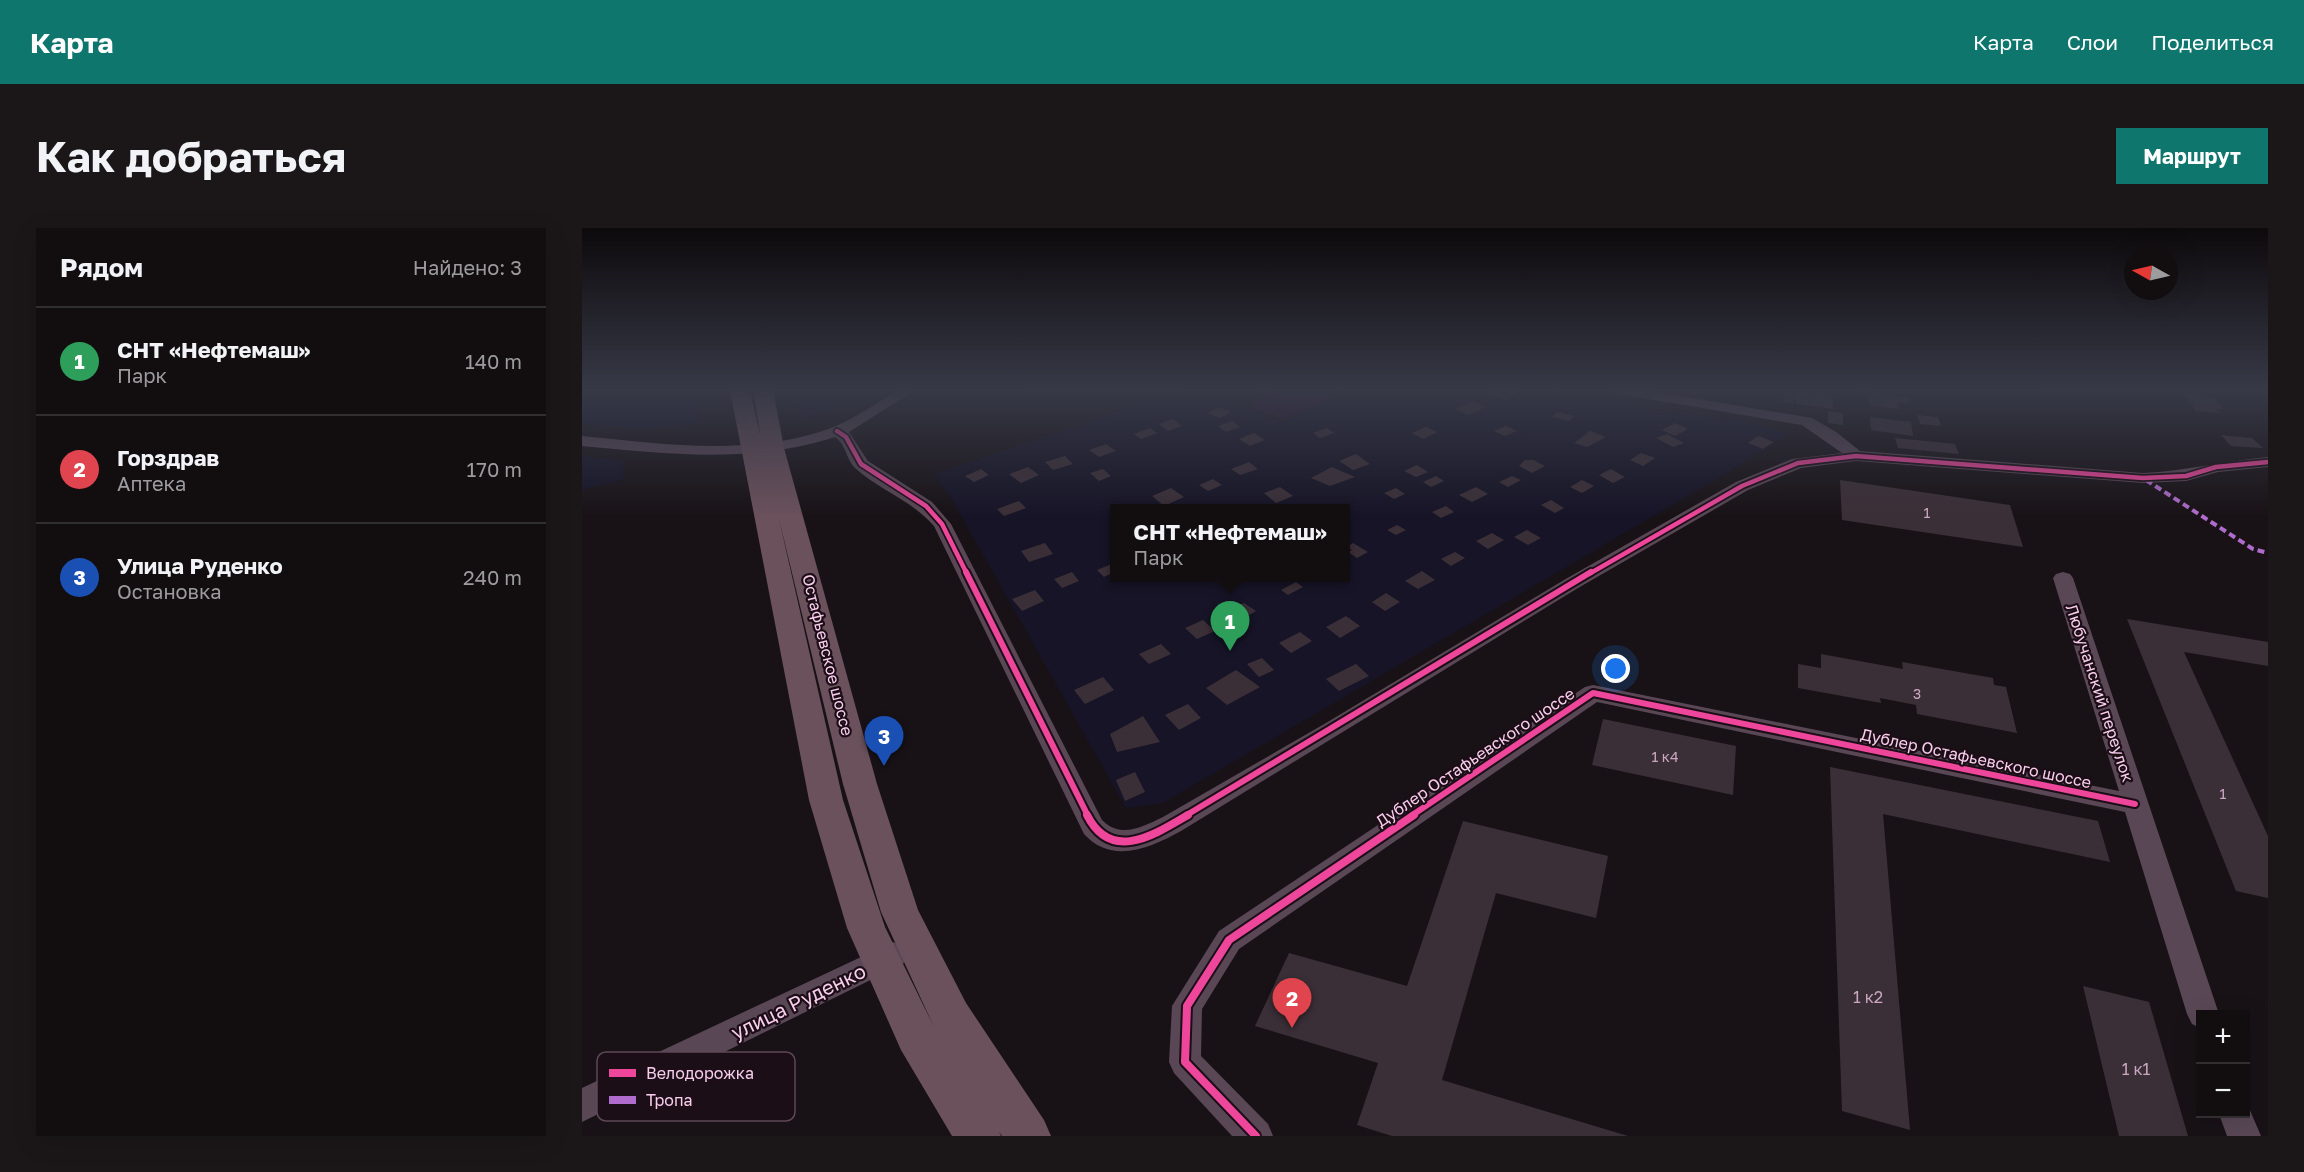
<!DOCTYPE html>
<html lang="ru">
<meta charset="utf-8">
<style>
body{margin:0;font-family:"Golos Text",sans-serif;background:#1b1719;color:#f1f3f6}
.controls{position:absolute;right:18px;bottom:18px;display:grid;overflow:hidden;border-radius:0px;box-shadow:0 6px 24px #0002}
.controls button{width:54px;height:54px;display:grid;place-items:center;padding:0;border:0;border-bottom:2px solid #312e30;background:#120e10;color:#f1f3f6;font:30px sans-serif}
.compass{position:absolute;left:1542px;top:18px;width:54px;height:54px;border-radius:50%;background:#120e10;box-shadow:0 6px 24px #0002;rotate:278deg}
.you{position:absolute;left:1034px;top:441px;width:21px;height:21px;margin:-15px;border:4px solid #fff;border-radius:50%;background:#1a73e8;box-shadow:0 0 0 9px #1a73e833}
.badge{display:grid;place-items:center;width:39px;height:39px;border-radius:50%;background:#0f766e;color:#fff;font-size:20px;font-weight:700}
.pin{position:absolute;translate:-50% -50px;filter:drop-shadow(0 2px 3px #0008)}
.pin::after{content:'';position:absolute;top:32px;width:21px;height:18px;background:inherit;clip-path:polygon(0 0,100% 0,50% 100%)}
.popup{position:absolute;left:528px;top:276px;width:240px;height:78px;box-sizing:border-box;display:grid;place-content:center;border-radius:0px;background:#120e10;filter:drop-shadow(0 2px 4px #0005);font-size:20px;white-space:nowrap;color:#9c9c9f}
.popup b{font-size:22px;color:#f1f3f6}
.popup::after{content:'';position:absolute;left:50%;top:100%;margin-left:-12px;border:12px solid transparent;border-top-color:#120e10}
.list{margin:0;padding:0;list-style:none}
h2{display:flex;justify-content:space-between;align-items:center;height:78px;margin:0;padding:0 24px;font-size:26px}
h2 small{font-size:20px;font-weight:400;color:#9c9c9f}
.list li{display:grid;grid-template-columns:39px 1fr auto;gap:18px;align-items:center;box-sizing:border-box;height:108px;padding:0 24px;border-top:2px solid #312e30}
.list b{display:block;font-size:22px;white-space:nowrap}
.list p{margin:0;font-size:20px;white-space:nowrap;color:#9c9c9f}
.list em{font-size:20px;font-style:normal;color:#9c9c9f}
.map{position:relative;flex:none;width:1686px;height:908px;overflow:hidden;border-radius:0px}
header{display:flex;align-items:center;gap:36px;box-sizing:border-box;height:84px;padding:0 30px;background:#0f766e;color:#fff}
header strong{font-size:28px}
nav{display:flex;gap:33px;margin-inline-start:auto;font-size:21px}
.intro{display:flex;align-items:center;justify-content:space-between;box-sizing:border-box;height:144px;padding:0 36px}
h1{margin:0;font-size:42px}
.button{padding:15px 27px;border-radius:0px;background:#0f766e;color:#fff;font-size:21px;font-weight:700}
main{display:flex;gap:36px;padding:0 36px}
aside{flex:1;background:#120e10;border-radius:0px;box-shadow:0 6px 24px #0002}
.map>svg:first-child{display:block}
.green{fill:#161426;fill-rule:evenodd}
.water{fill:#2b0e32}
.building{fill:#3b2f37}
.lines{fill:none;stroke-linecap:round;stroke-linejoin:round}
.minor{fill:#594755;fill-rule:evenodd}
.major{fill:#6a515c;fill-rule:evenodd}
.quiet{stroke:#b06ccc;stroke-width:4;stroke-dasharray:7 4;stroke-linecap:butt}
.cycleway-far2-casing{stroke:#1c0e17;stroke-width:8}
.cycleway-far1-casing{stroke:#1c0e17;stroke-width:10}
.cycleway-casing{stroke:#1c0e17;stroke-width:12}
.cycleway-far2{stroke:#ed469a;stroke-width:4.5}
.cycleway-far1{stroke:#ed469a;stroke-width:6}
.cycleway{stroke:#ed469a;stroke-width:8}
.labels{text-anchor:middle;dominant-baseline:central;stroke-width:4.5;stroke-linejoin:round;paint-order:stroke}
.number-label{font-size:14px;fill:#caa6c0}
.street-label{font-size:16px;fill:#f9ceed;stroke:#1c0e17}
.near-number-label{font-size:16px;fill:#caa6c0}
.near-street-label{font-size:20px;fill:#f9ceed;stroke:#1c0e17}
.key{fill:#1c0e17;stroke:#5e4857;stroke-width:1.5}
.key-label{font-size:16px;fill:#f9ceed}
</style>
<header>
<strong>Карта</strong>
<nav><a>Карта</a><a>Слои</a><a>Поделиться</a></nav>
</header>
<div class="intro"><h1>Как добраться</h1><a class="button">Маршрут</a></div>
<main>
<aside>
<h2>Рядом<small>Найдено: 3</small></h2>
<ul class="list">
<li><span class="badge" style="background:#2e9e5b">1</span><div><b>СНТ «Нефтемаш»</b><p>Парк</p></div><em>140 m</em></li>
<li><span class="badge" style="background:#e0444e">2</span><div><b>Горздрав</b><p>Аптека</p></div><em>170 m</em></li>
<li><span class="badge" style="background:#1a4fb4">3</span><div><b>Улица Руденко</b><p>Остановка</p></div><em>240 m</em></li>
</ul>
</aside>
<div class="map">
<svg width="1686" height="908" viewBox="0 0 1686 908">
<rect width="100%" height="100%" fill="#181216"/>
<path class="green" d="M0,162H116L117,196L63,201L0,196Z
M211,162H307L261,173L218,192Z
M600,162H673L653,175L700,194L761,162H973L1066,181L1166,193L1207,206L1140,248L581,575L544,580L369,270L352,246ZM532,280H764V350H532Z
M0,228L41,233L42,251L0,262Z"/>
<path class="water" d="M697,162H758L740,174L700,191L670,179V175L677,170C686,174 692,172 699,165Z"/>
<path class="building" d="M913,162H931L937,164L923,172L906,165Z
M1275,162L1327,170L1328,175L1315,174L1317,181L1288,178L1286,167L1276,166Z
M1202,164L1213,165L1212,176L1201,174Z
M1214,164L1251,169V181L1214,176Z
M1600,164L1632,170L1642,181H1634L1638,185L1614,183Z
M891,173L904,179L887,187L873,181Z
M637,179L649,184L638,190L625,185Z
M1246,183L1261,185V197L1246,195Z
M975,184L992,188L987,193L970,189Z
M1335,187L1356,189L1359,198L1338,196Z
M1288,189L1329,194L1331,208L1289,202Z
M591,191L600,198L586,203L577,196Z
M650,193L658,199L644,204L636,198Z
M1093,195L1106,201L1093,208L1080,202Z
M924,198L935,203L923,208L912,203Z
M844,199L855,204L841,211L830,205Z
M568,200L575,205L559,211L552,206Z
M745,200L752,205L738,210L731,205Z
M1008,203L1024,209L1005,219L992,215Z
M672,205L683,212L668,218L657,211Z
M1085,206L1102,215L1091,219L1074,210Z
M1639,207L1670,210L1681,220L1649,218Z
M1176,208L1192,214L1181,221L1166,215Z
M1313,210L1373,216L1377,226L1316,220Z
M524,216L534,223L517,229L507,222Z
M1059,225L1073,230L1061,238L1048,232Z
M774,226L788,236L771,242L757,233Z
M483,228L491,236L471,242L463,234Z
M943,232H952L963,238L950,245L937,238Z
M667,234L676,241L658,247L649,241Z
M835,237L846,244L834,249L822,243Z
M446,239L457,247L439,255L427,246Z
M750,239L773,249L748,258L729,250Z
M399,241L407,247L392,254L383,248Z
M521,241L529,248L517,253L508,245Z
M1029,241L1043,249L1031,255L1017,247Z
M854,248L862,253L849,259L841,254Z
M930,248L939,252L926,259L917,254Z
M631,251L640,257L626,263L617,257Z
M1000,252L1012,258L1000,265L988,259Z
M1258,252L1428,277L1441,319L1260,292Z
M698,259L711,268L694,275L682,265Z
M894,259L906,266L890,274L877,267Z
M589,260L602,269L582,278L570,268Z
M814,260L823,266L812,271L802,265Z
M969,272L982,280L973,285L959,277Z
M437,273L444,280L422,288L415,281Z
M864,278L872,284L859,290L850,284Z
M815,297L824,302L814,307L805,302Z
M945,302L959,310L946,317L932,309Z
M910,305L922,312L906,321L894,313Z
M463,315L471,326L447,334L439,323Z
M771,315L786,324L775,330L766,324L770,322L765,319Z
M873,324L883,330L869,338L859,331Z
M532,335V350H540L534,352L528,346L522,349L515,342Z
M840,343L853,352L836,361L823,353Z
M490,344L497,353L480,360L472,351Z
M714,354L721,359L706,367L699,362Z
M453,362L462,373L440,383L430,371Z
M804,365L818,374L803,383L790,374Z
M662,375L674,383L658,393L645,384Z
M764,388L778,398L758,410L744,399Z
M1545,391L1686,414V438L1602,424L1686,608V670L1654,663Z
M621,392L633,403L615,411L603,400Z
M718,404L730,413L709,425L697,415Z
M579,416L589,426L567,436L557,426Z
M1239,426L1321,441L1320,434L1411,450L1412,457L1424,459L1435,505L1335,486L1334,477L1298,470L1299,475L1216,460V436L1239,440Z
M680,430L692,442L677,449L665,436Z
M774,436L787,448L757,463L744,451Z
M654,442L678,459L645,477L624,460Z
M521,449L532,462L503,476L492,462Z
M606,476L619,490L597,502L583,487Z
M561,488L578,514L535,524L528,506Z
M1021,491L1154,518L1151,567L1010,537Z
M1248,539L1516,593L1528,634L1301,586L1328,902L1260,883Z
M553,544L563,564L543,573L534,552Z
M881,593L1026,628L1014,690L914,665L860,852L1046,908H810L775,897L796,835L673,798L707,725L825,758Z
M1501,758L1567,774L1606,908H1537Z"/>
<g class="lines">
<path class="minor" d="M316,162H333L267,204L286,233L350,274L369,296L520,592C539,611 560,599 581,589L744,495L982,352L1154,254L1210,231L1260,225L1220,197L1038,166L1031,162H1063L1230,190L1254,204L1278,223L1561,245C1603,243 1644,233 1686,229V239L1636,244L1604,253L1561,255L1274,233L1219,240L1166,262L996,360L599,603C568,620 530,637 502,606L352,298C328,271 297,262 273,240C264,231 264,216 253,209C171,236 85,226 0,218V208C81,216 170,229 249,200C273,191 294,175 316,162Z
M1481,344L1488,346L1491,350L1637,786H1618V800L1610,796L1605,786L1543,584L1015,474L657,721L620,781L619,828L686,896L691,908H650L592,845L587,834L590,778L637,703L1003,459L1011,457L1537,563L1471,350L1474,346Z
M311,714L321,718L326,727L321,736L0,894V860Z
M1664,873L1679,908H1645L1637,886H1664Z"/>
<path class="major" d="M148,162H168L178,206L171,162H191L202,220L295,556L336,682L384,775L462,892L469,908H420L417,904L419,908H370L319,822L265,700L227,572ZM197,291L261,556L299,684L352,799L303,699L261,572Z"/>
<path class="quiet" d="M1564,252L1671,321L1686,325"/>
<defs>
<path id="cycleway-far2" d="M255,203L264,209L279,236L344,278L360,296L385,346
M1007,346L1160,258L1216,235L1274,228L1561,250L1604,248L1634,239L1686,234"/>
<path id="cycleway-far1" d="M384,344L506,588
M603,588L1009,344
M829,588L1011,465L1553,576"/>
<path id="cycleway" d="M505,587C529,635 572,607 606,587
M674,908L603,834L605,778L647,712L832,587"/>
</defs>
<use href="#cycleway-far2" class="cycleway-far2-casing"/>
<use href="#cycleway-far1" class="cycleway-far1-casing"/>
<use href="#cycleway" class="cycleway-casing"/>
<use href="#cycleway-far2" class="cycleway-far2"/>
<use href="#cycleway-far1" class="cycleway-far1"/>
<use href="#cycleway" class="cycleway"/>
</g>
<linearGradient id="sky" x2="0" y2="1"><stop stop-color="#0d0a0c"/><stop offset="0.56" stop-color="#373947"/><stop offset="1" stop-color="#373947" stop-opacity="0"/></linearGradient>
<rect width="1686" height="289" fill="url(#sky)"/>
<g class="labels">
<g class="number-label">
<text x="1345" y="284">1</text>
<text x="1335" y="465">3</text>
<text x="1083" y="528">1 к4</text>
<text x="1641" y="565">1</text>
</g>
<g class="street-label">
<text transform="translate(246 427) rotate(76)">Остафьевское шоссе</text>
<text transform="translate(1518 465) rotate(72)">Любучанский переулок</text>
<text transform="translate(893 529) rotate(-34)">Дублер Остафьевского шоссе</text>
<text transform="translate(1394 530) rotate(12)">Дублер Остафьевского шоссе</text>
</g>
<g class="near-number-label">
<text x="1286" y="769">1 к2</text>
<text x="1554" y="841">1 к1</text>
</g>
<g class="near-street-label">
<text transform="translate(216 773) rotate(-26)">улица Руденко</text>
</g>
</g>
<rect x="15" y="824" width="198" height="69" rx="9" class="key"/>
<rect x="27" y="841" width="27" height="8" fill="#ed469a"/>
<rect x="27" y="868" width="27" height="8" fill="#b06ccc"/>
<g class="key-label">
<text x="64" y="851">Велодорожка</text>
<text x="64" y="878">Тропа</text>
</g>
</svg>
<div class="controls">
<button>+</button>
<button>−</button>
</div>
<svg class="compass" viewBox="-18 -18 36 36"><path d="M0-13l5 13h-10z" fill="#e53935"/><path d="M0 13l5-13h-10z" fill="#9c9c9f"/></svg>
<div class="you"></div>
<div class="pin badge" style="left:648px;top:423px;background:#2e9e5b">1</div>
<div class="popup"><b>СНТ «Нефтемаш»</b>Парк</div>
<div class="pin badge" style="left:710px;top:800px;background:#e0444e">2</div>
<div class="pin badge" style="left:302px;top:538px;background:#1a4fb4">3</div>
</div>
</main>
